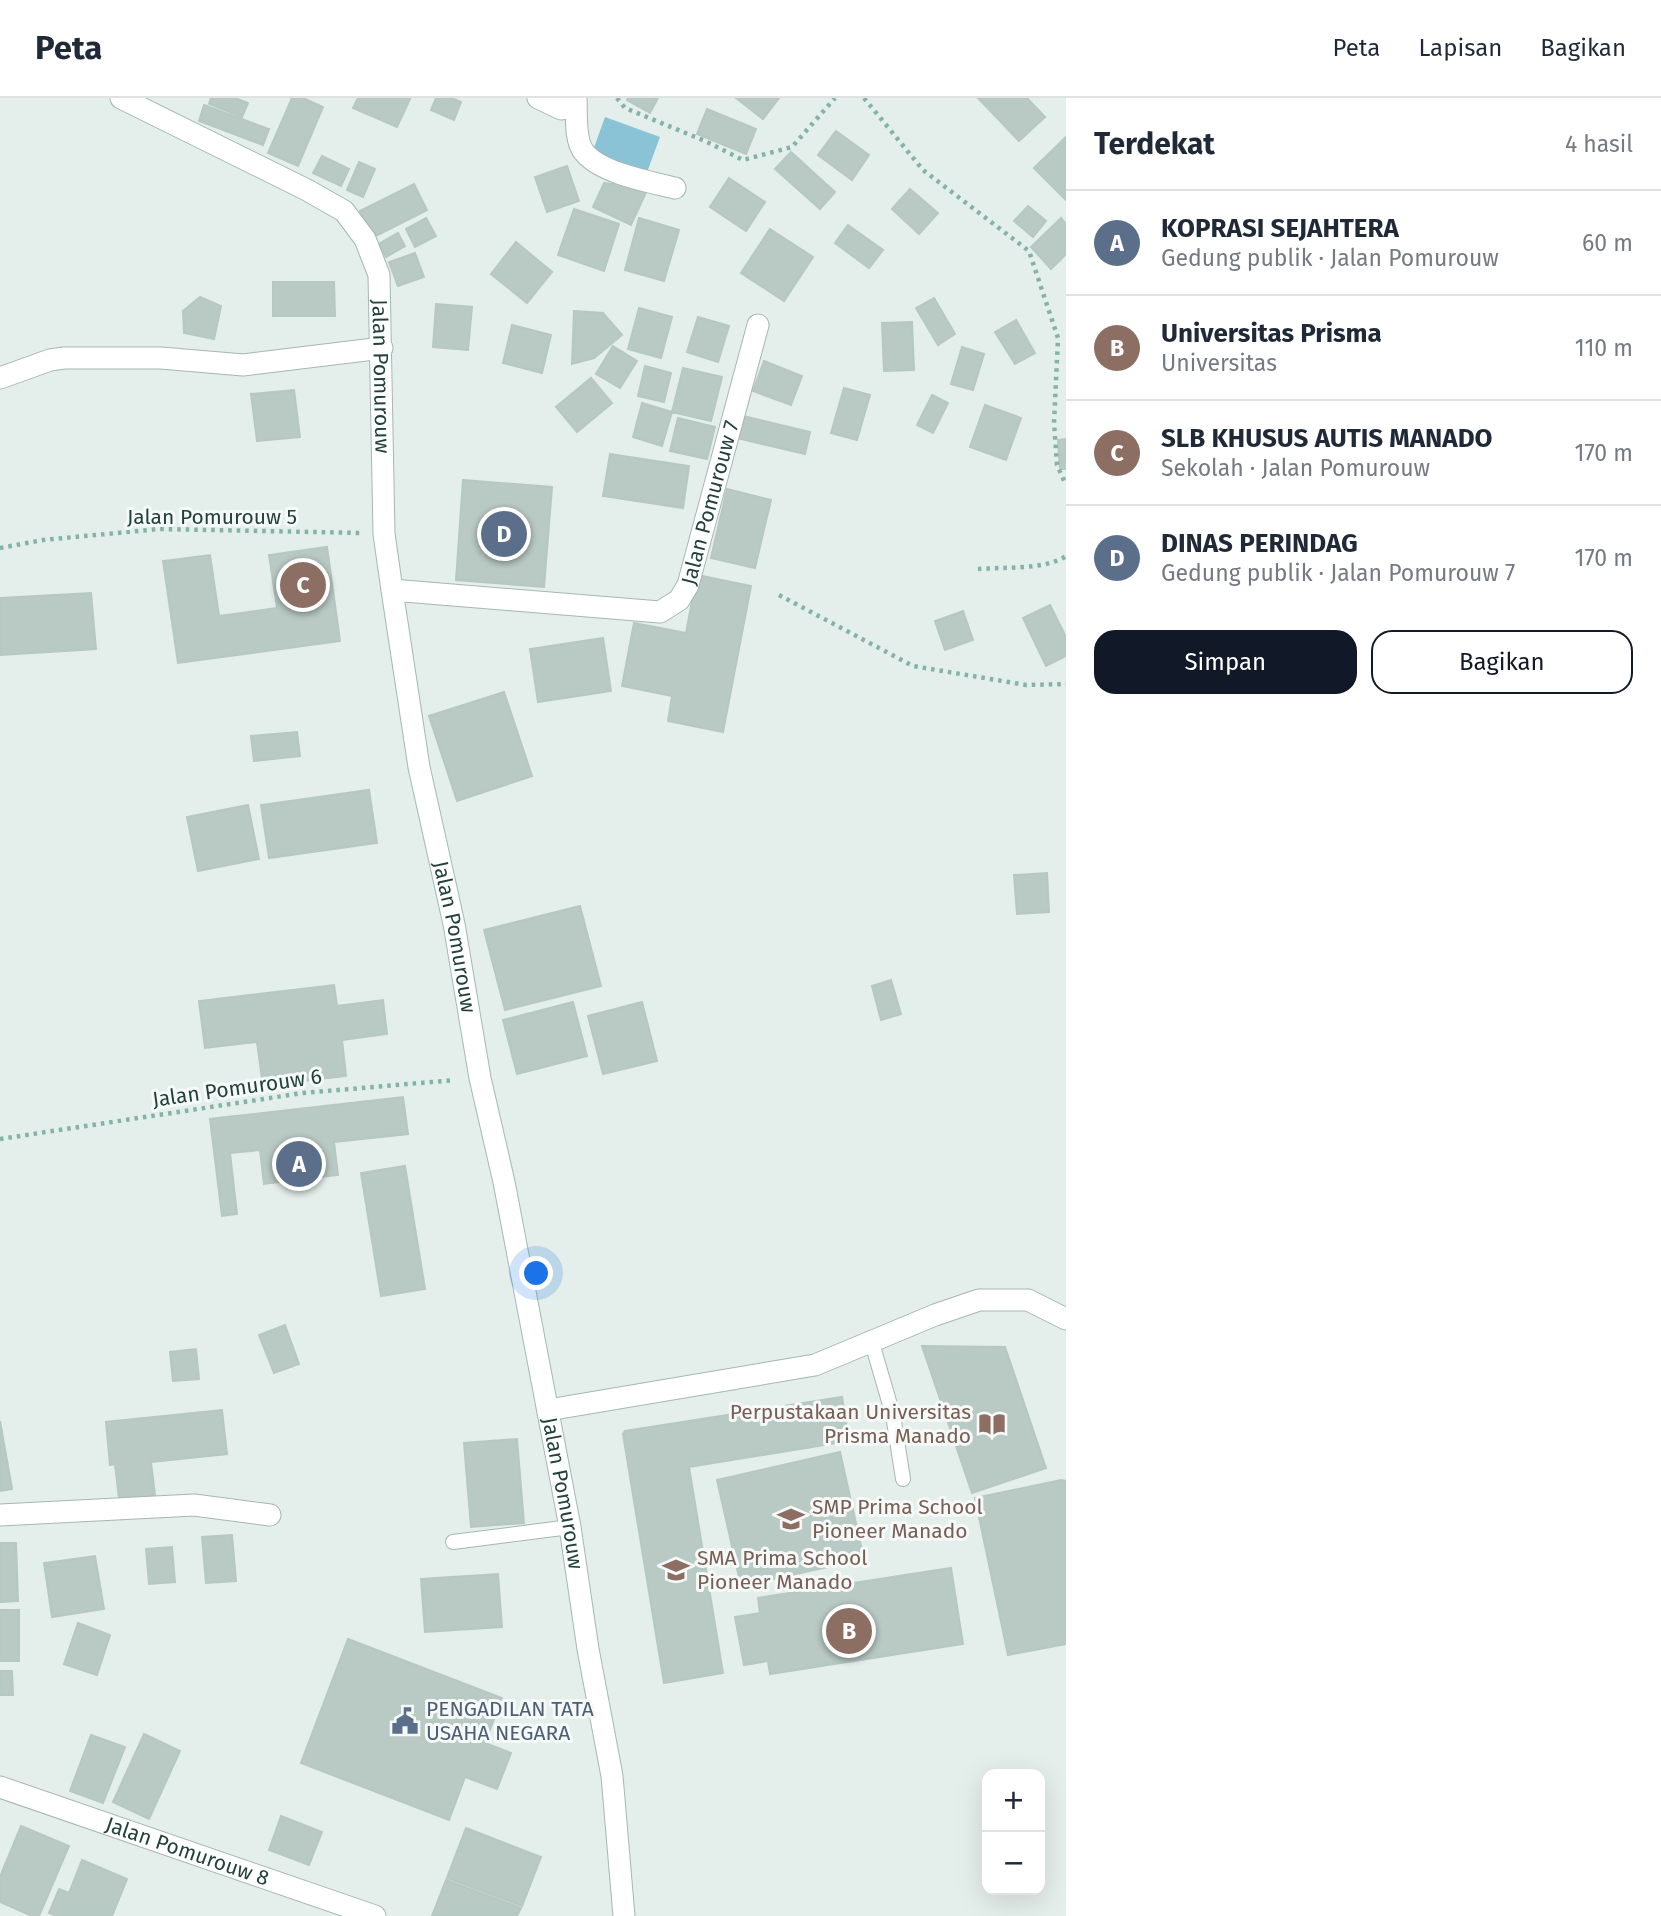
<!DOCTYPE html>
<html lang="id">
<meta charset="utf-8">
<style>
body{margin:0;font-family:"Fira Sans",sans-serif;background:#f2f2f3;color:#1f2937}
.controls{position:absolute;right:21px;bottom:21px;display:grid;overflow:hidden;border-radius:14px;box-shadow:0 7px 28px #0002}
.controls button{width:63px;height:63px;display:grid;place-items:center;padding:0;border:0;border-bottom:2px solid #e0e1e3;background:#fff;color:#1f2937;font:35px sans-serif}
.you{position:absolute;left:537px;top:1176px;width:24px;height:24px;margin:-18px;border:5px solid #fff;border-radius:50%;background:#1a73e8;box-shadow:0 0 0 10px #1a73e833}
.badge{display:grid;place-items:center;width:46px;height:46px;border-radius:50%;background:#111827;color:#fff;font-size:23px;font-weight:700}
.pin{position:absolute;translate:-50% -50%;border:4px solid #fff;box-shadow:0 2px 7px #0006}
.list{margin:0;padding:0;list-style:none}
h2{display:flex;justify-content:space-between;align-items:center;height:91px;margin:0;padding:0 28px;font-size:30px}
h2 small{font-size:23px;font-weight:400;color:#747a83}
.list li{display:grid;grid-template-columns:46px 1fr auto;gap:21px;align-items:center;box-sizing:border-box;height:105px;padding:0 28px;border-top:2px solid #e0e1e3}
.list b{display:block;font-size:26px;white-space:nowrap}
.list p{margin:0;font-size:23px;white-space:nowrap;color:#747a83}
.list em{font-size:23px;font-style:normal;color:#747a83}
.actions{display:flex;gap:14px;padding:21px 28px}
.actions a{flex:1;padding:16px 0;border:2px solid #111827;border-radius:21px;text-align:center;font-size:24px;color:#111827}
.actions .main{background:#111827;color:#fff}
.map{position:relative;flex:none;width:1066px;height:1818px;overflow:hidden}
header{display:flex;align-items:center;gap:42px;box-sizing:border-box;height:98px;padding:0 35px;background:#fff;border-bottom:2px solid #e0e1e3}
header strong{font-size:33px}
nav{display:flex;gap:38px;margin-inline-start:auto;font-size:24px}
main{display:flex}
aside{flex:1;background:#fff}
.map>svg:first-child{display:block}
.water{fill:#8ac3d5}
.building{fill:#b9c9c4;stroke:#b6c8c2;stroke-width:2}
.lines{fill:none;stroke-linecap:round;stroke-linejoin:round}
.lane-casing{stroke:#a6b7b2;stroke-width:16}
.street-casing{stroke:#a6b7b2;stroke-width:23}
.secondary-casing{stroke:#a1bab4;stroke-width:23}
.path{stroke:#83b3a8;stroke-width:4.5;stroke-dasharray:3.5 5;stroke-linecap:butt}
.lane{stroke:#fff;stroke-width:14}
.street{stroke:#fff;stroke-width:21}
.secondary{stroke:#fff;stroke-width:21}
.labels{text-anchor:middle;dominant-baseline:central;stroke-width:6;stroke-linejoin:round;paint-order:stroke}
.street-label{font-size:21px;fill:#22413b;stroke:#f5faf8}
.education-label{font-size:21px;fill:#785e54;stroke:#f5faf8;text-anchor:start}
.service-label{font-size:21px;fill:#4e5e75;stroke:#f5faf8;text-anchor:start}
</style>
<header>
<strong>Peta</strong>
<nav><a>Peta</a><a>Lapisan</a><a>Bagikan</a></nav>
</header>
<main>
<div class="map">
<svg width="1066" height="1818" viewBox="0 0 1066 1818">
<rect width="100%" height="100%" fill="#e4eeea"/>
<path class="water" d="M605,19L660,39L646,77L591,58Z"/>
<path class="building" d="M211,0H235L248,5L242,19L209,6Z
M292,0H303L323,9L298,68L268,55Z
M358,0H408L410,1L397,29L353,10Z
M436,0H452L461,4L454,22L431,12Z
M628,0H658L650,15L627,2Z
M736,0H779L763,21Z
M978,0H1027L1045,19L1019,43Z
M204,7L269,31L263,47L199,23Z
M707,11L756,31L746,56L697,36Z
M836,33L869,57L852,82L818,57Z
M1066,39V102L1034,70Z
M791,54L835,94L820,111L775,71Z
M322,58L349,71L341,88L313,75Z
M359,64L375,71L363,99L347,92Z
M567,68L579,103L547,114L535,79Z
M729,80L765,104L746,133L710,109Z
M604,85L648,90L631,127L593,109Z
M414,86L427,112L374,139L360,113Z
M910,91L938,115L919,136L892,111Z
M1028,108L1046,123L1033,139L1014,123Z
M574,111L619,126L604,173L558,157Z
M426,120L436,138L415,149L406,131Z
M639,120L679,132L664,183L625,172Z
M1061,120L1066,126V156L1051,171L1031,149Z
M848,127L883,152L869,170L835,145Z
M770,131L813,159L784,203L741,175Z
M398,135L405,148L386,159L379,146Z
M516,144L552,174L527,205L491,176Z
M415,155L424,179L398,188L389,164Z
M273,184H334L335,218H273Z
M200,199L221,208L214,241L184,235L183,213Z
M934,200L955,236L938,247L916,210Z
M436,206L472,209L468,252L433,249Z
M639,210L672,219L661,260L628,251Z
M574,213L603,215L622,237L594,260L572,266Z
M698,219L729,228L718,264L687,254Z
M1016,222L1035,255L1015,266L995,234Z
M912,224L914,272L884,273L882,225Z
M512,227L551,237L542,275L503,265Z
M613,248L637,263L620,290L596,276Z
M962,249L984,256L973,292L951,286Z
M764,263L802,278L791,307L753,293Z
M645,268L671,275L664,304L638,298Z
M683,270L722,279L711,323L672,314Z
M591,280L612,305L577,334L556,309Z
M844,290L870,297L857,342L831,335Z
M294,292L300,339L257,343L251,296Z
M932,297L948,305L933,335L917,327Z
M642,305L672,314L662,348L633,339Z
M985,307L1021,320L1006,362L970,349Z
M743,318L810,334L805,356L737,340Z
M678,320L715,329L707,361L670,353Z
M1066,341V371H1060L1058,342Z
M610,356L689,368L683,410L603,398Z
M463,382L552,389L544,489L456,482Z
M727,391L771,402L755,470L711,460Z
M327,449L340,543L178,565L163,463L210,457L219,518L277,510L269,457Z
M697,477L751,488L723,634L668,623L672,598L622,588L634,525L686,535Z
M91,495L96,551L0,557V500Z
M1050,507L1066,539V558L1046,568L1023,520Z
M963,513L973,542L945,552L935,523Z
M603,540L611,593L538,604L530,551Z
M504,594L532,678L457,703L429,618Z
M297,634L300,658L254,663L251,638Z
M369,692L377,745L269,760L261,707Z
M248,707L259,761L198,773L187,719Z
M1047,775L1049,814L1017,816L1014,777Z
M580,808L601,888L505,912L484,832Z
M891,882L901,916L881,922L872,888Z
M334,887L337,908L383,902L387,936L342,942L346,978L263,988L257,944L205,950L199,903Z
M573,904L587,958L517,976L503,922Z
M642,904L657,963L603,976L588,918Z
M403,999L408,1036L334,1044L338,1077L264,1086L260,1052L230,1055L237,1116L222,1118L210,1021Z
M405,1068L425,1191L381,1198L361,1075Z
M285,1227L299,1266L274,1275L259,1237Z
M922,1248L1005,1249L1046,1370L972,1395Z
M196,1251L199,1281L173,1283L170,1254Z
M842,1299L849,1343L689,1369L723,1575L664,1585L623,1336L625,1333Z
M222,1312L227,1356L151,1364L155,1397L119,1401L115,1366L110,1367L106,1324Z
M0,1323L12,1391L0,1393Z
M517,1341L524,1425L471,1429L464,1345Z
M840,1354L864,1461L741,1488L717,1382Z
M1061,1382L1066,1383V1546L1008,1557L975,1400Z
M232,1437L236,1483L206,1485L202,1439Z
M0,1445H16L18,1503L0,1504Z
M172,1449L175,1484L149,1486L146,1451Z
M95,1458L104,1511L52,1519L44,1465Z
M951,1470L963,1546L770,1576L768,1563L744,1567L735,1519L760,1515L758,1500Z
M498,1476L502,1529L425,1534L421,1481Z
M0,1512H19V1563H0Z
M78,1525L110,1537L97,1577L64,1566Z
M348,1541L502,1600L485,1645L511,1655L497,1691L465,1679L449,1722L301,1665Z
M0,1573H12L13,1597H0Z
M144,1636L180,1653L149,1721L113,1704Z
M91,1637L125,1649L103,1705L70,1693Z
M281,1718L322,1734L309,1767L269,1752Z
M21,1728L69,1748L39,1818H32L0,1804V1779Z
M466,1730L541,1759L522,1808L447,1780Z
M82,1762L127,1781L112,1818H57L49,1815L59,1791L69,1795Z
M446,1782L521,1810L517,1818H432Z"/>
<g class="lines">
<defs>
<path id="lane" d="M872,1245L893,1317L903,1381
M453,1444L570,1429"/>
<g id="street">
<path d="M538,0L561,11L569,9L575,0"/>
<path d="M576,0C577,15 574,42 584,54C600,75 650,84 675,90"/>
<path d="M0,280L50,262L64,260H161L243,267L382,250"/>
<path id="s1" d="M392,492L660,514L679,502L688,487L758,227"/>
<path d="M548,1312L815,1267L935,1217L979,1202H1028L1066,1221"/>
<path d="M0,1417L194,1407L270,1417"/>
<path id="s2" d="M0,1689L375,1818"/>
</g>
<g id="secondary">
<path id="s3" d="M121,0L307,92L344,113L365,141L379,177L384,436L392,492L419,669L454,826L480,980L504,1084L570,1429L588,1551L612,1678L624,1818"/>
</g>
</defs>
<use href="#lane" class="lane-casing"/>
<use href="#street" class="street-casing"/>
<use href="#secondary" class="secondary-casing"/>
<path class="path" d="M617,0L625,10L705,43L743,62L792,49L835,0
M864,0L923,72L1029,153L1058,240L1054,325L1057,367L1066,387
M0,450L43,442L159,431L362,435
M978,471C1003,469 1046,472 1066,458
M779,497L913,568L1026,587L1066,586
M0,1041L303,995L455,982"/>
<use href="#lane" class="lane"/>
<use href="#street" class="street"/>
<use href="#secondary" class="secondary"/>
</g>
<defs>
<symbol id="library-bare" viewBox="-9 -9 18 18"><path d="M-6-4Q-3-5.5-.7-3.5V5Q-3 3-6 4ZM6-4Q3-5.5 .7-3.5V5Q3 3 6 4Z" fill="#8d6e63" stroke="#f5faf8" stroke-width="2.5" paint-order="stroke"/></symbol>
<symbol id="school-bare" viewBox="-9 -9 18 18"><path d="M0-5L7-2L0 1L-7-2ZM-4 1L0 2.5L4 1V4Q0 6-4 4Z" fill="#8d6e63" stroke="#f5faf8" stroke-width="2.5" paint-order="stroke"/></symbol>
<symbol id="civic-bare" viewBox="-9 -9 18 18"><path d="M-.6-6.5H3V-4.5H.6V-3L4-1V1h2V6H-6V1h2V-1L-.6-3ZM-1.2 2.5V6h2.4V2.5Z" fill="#5c6f8a" stroke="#f5faf8" stroke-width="2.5" paint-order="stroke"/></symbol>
</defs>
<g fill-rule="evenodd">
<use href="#library-bare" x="973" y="1307" width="38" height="38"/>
<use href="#school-bare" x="772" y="1402" width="38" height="38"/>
<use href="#school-bare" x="657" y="1453" width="38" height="38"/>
<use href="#civic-bare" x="386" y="1604" width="38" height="38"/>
</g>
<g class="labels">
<g class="street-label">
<text stroke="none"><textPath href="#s3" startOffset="425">Jalan Pomurouw</textPath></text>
<text stroke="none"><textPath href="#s1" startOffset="394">Jalan Pomurouw 7</textPath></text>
<text x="212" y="419">Jalan Pomurouw 5</text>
<text stroke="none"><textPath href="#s3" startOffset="992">Jalan Pomurouw</textPath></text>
<text transform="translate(237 990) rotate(-8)">Jalan Pomurouw 6</text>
<text stroke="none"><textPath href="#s3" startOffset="1559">Jalan Pomurouw</textPath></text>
<text stroke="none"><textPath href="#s2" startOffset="198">Jalan Pomurouw 8</textPath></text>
</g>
<g class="education-label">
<text x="971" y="1314" text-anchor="end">Perpustakaan Universitas<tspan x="971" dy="24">Prisma Manado</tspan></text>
<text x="812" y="1409">SMP Prima School<tspan x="812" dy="24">Pioneer Manado</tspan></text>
<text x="697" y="1460">SMA Prima School<tspan x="697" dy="24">Pioneer Manado</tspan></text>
</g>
<g class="service-label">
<text x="426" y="1611">PENGADILAN TATA<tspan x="426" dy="24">USAHA NEGARA</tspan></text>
</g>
</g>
</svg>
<div class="controls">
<button>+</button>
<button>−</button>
</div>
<div class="you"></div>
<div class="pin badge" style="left:299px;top:1066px;background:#5c6f8a">A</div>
<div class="pin badge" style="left:849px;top:1533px;background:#8d6e63">B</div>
<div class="pin badge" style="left:303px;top:487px;background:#8d6e63">C</div>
<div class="pin badge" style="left:504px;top:436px;background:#5c6f8a">D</div>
</div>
<aside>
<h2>Terdekat<small>4 hasil</small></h2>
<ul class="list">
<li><span class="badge" style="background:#5c6f8a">A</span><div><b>KOPRASI SEJAHTERA</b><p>Gedung publik · Jalan Pomurouw</p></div><em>60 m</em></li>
<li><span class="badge" style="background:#8d6e63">B</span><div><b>Universitas Prisma</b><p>Universitas</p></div><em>110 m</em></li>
<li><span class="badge" style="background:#8d6e63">C</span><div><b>SLB KHUSUS AUTIS MANADO</b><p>Sekolah · Jalan Pomurouw</p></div><em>170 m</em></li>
<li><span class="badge" style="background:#5c6f8a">D</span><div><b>DINAS PERINDAG</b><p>Gedung publik · Jalan Pomurouw 7</p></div><em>170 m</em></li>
</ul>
<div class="actions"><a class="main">Simpan</a><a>Bagikan</a></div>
</aside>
</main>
